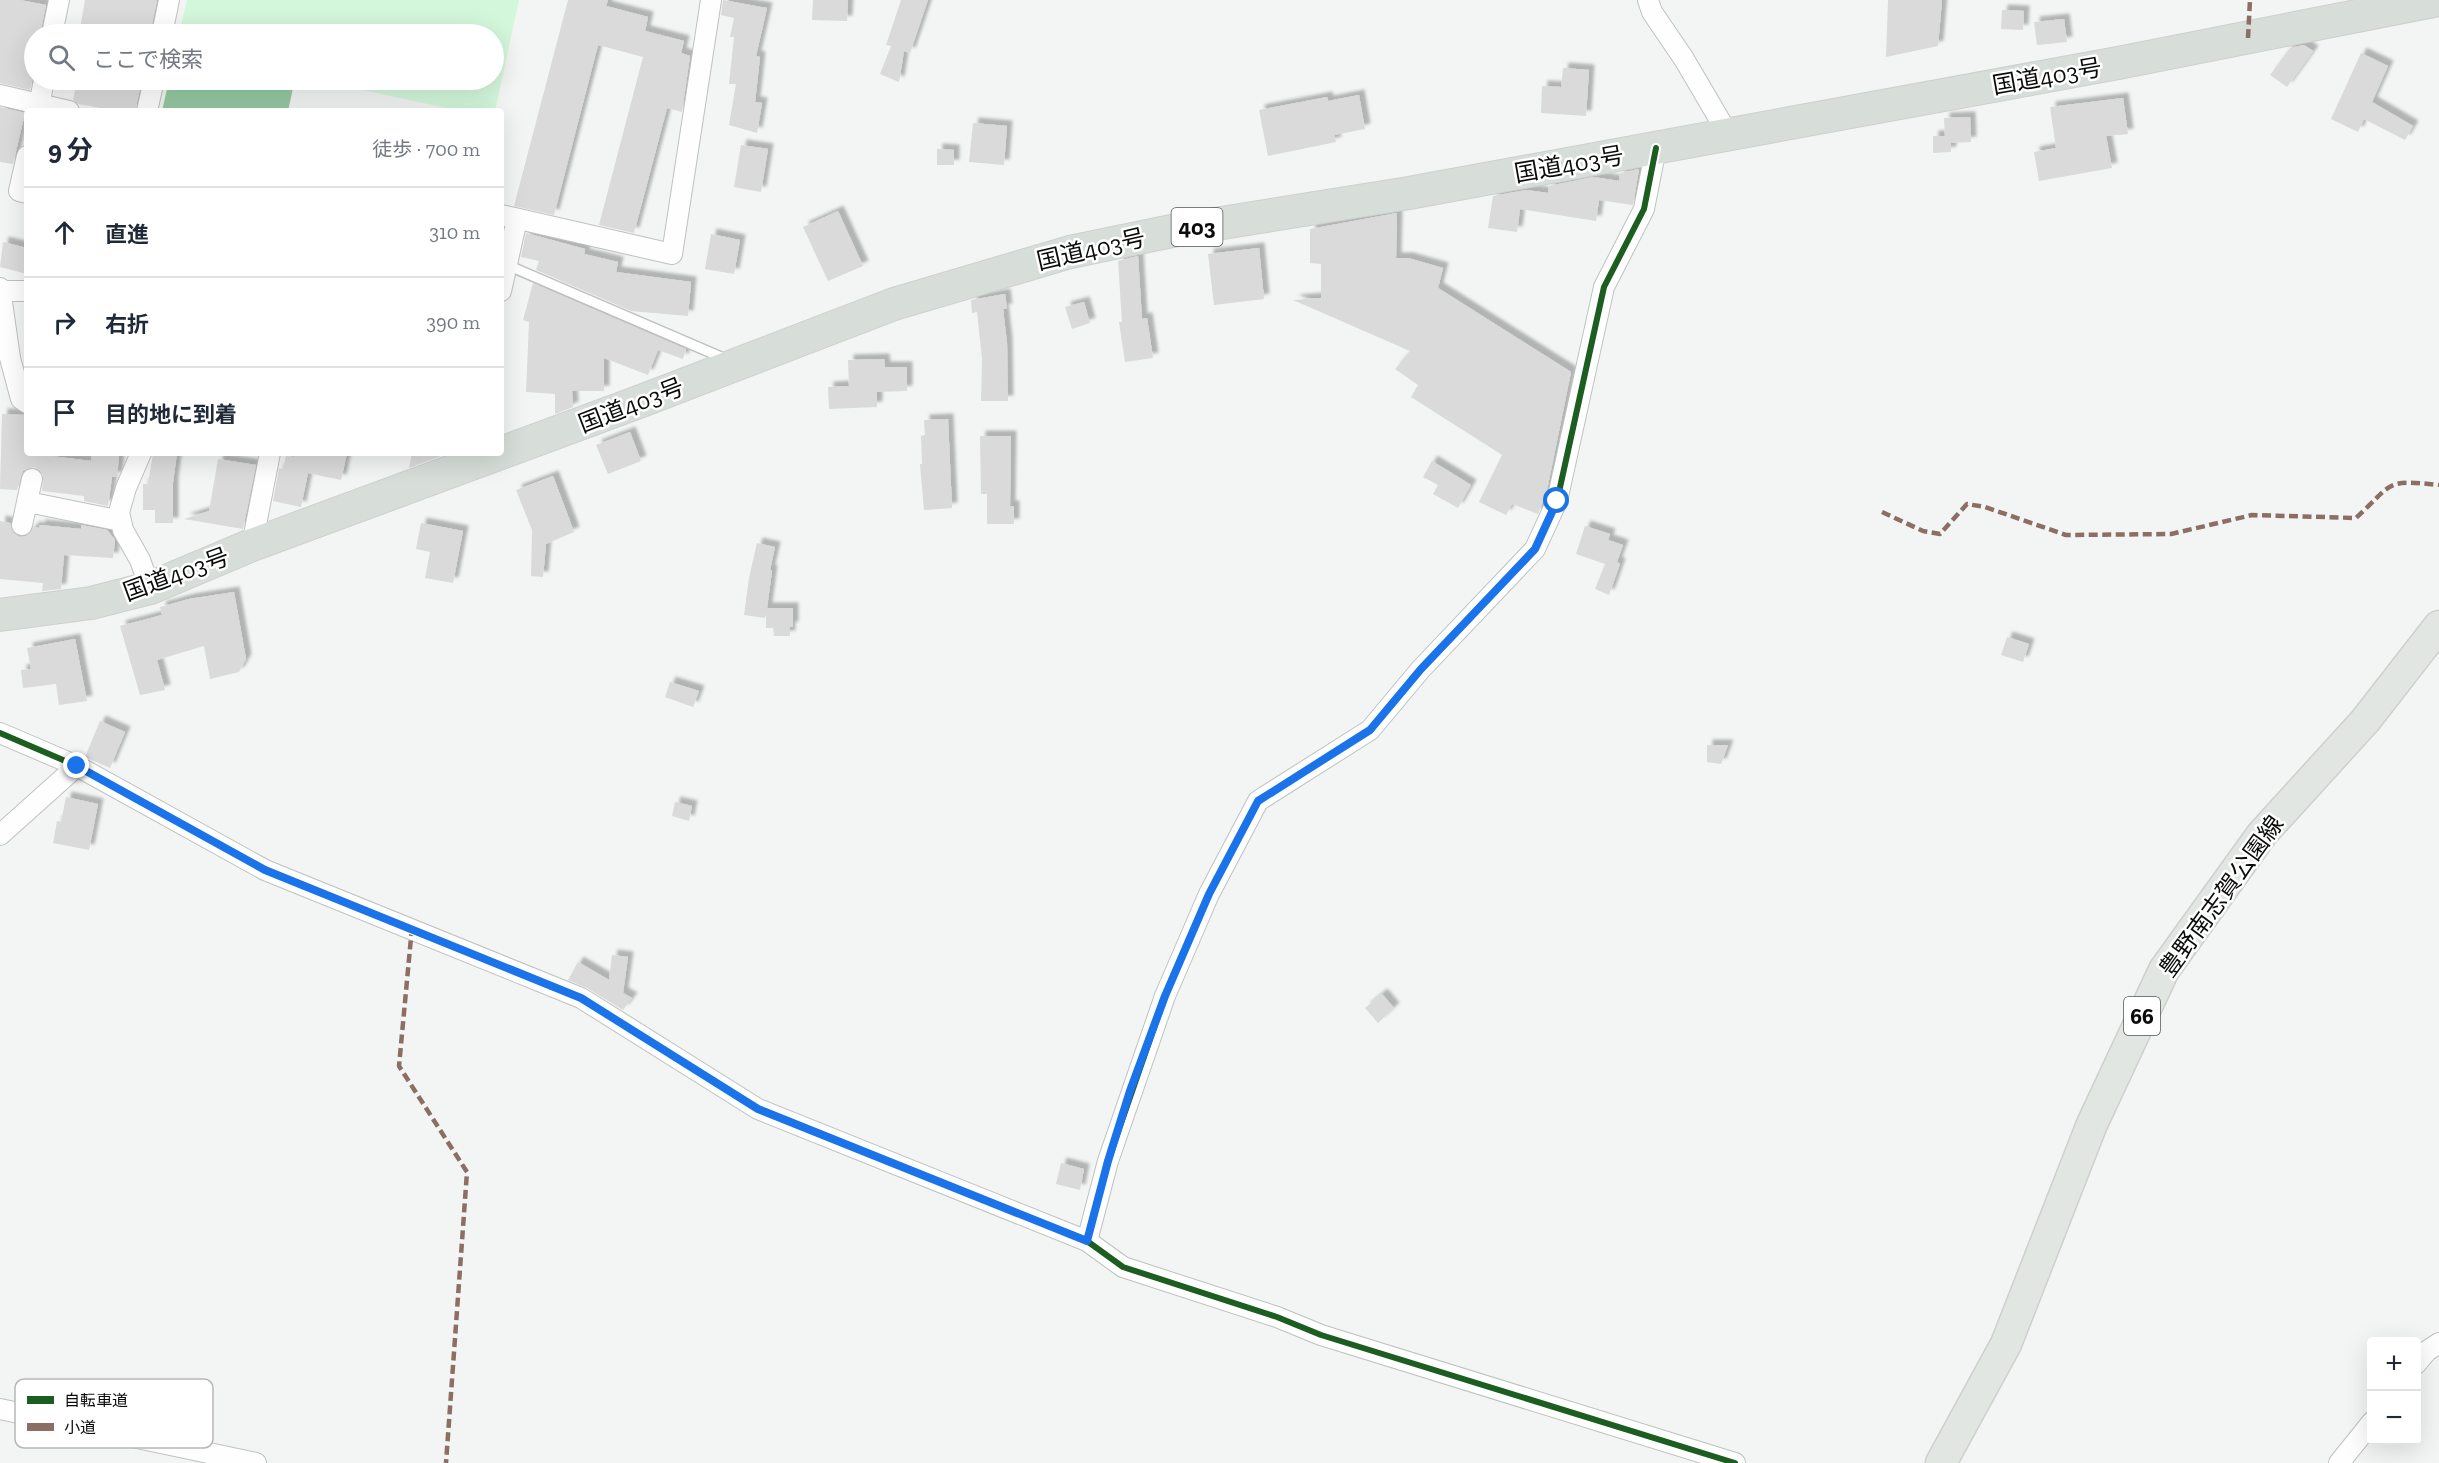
<!DOCTYPE html>
<html lang="ja">
<meta charset="utf-8">
<style>
body{margin:0;font-family:"Zilla Slab","Noto Sans JP",serif;background:#f6f6f7;color:#1f2937}
.controls{position:absolute;right:18px;bottom:18px;display:grid;overflow:hidden;border-radius:6px;box-shadow:0 6px 24px #0002}
.controls button{width:54px;height:54px;display:grid;place-items:center;padding:0;border:0;border-bottom:2px solid #e0e1e3;background:#fff;color:#1f2937;font:30px sans-serif}
.stop{position:absolute;width:18px;height:18px;margin:-14px;border:4px solid #1a73e8;border-radius:50%;background:#fff}
.stop.end{background:#1a73e8;border-color:#fff;box-shadow:0 2px 6px #0008}
.list{margin:0;padding:0;list-style:none}
h2{display:flex;justify-content:space-between;align-items:center;height:78px;margin:0;padding:0 24px;font-size:26px}
h2 small{font-size:20px;font-weight:400;color:#747a83}
.list li{display:grid;grid-template-columns:39px 1fr auto;gap:18px;align-items:center;box-sizing:border-box;height:90px;padding:0 24px;border-top:2px solid #e0e1e3}
.list b{display:block;font-size:22px;white-space:nowrap}
.list em{font-size:20px;font-style:normal;color:#747a83}
.icon{flex:none;width:33px;height:33px;fill:none;stroke:currentColor;stroke-width:2;stroke-linecap:round;stroke-linejoin:round}
.map{position:relative;flex:none;width:2439px;height:1463px;overflow:hidden}
.search{position:absolute;background:#fff;box-shadow:0 6px 24px #0002;left:24px;top:24px;width:480px;height:66px;display:flex;align-items:center;gap:15px;box-sizing:border-box;padding:0 21px;border-radius:33px;color:#747a83;font-size:22px}
.panel{position:absolute;background:#fff;box-shadow:0 6px 24px #0002;left:24px;top:108px;width:480px;height:348px;border-radius:6px}
.map>svg:first-child{display:block}
.green{fill:#d3f7db}
.water{fill:#95c9a2}
.building{fill:#d9dad9;filter:url(#shadow)}
.lines{fill:none;stroke-linecap:round;stroke-linejoin:round}
.service-casing{stroke:#bfc1bf;stroke-width:12}
.minor-casing{stroke:#bfc1bf;stroke-width:22}
.primary-casing{stroke:#cecfcf;stroke-width:33}
.trunk-casing{stroke:#cecfcf;stroke-width:34}
.service{stroke:#fdfefd;stroke-width:9}
.minor{stroke:#fdfefd;stroke-width:20}
.primary{stroke:#e1e6e2;stroke-width:30}
.trunk{stroke:#d7ded9;stroke-width:32}
.quiet{stroke:#8d6e63;stroke-width:4.5;stroke-dasharray:9 4.5;stroke-linecap:butt}
.cycleway-casing{stroke:#fff;stroke-width:10}
.cycleway{stroke:#1b5e20;stroke-width:6}
.route{stroke:#1a73e8;stroke-width:8}
.labels{text-anchor:middle;dominant-baseline:central;stroke-width:5;stroke-linejoin:round;paint-order:stroke}
.shield{fill:#fff;stroke:#545554;stroke-width:1.5}
.shield-label{font-size:22px;font-weight:bold;fill:#0a0c0a}
.street-label{font-size:24px;fill:#0a0c0a;stroke:#fff}
.key{fill:#fff;stroke:#b6b6b6;stroke-width:1.5}
.key-label{font-size:16px;fill:#0a0c0a}
</style>
<div class="map">
<svg width="2439" height="1463" viewBox="0 0 2439 1463">
<defs>
<filter id="shadow"><feDropShadow dx="5.5" dy="-5.5" stdDeviation="1.5" flood-color="#0004"/></filter>
</defs>
<rect width="100%" height="100%" fill="#f2f5f3"/>
<path class="green" d="M187,0H519L495,111H460L317,80H494V34H179Z"/>
<path class="water" d="M169,80H254L293,88L288,111H162Z"/>
<path class="building" d="M0,0H20L46,5L40,34H34V73L30,90L0,83Z
M85,0H157L150,34H79Z
M568,0H608L606,6L648,17L645,31L684,41L681,53L690,56L682,112L667,108L634,233L599,225L643,57L598,45L554,215L514,206Z
M723,0L767,8L756,56L760,57L755,102L762,103L757,133L729,125L736,84H729L734,37H730L734,18L721,15Z
M813,0H848L847,21L812,20Z
M901,0H928L910,53L904,51L899,82L880,74L891,46L886,45Z
M1888,0H1942L1938,46L1886,57Z
M2002,10L2024,11L2023,30L2001,29Z
M2064,19L2067,42L2037,45L2034,22Z
M2304,45L2313,51L2287,87L2270,75L2290,48Z
M2361,53L2388,66L2372,102L2413,126L2405,140L2364,119L2358,132L2331,119Z
M1563,68L1589,70L1586,116L1541,113L1542,86L1561,87Z
M77,80H142L135,111H117L78,104L73,100Z
M1359,95L1365,129L1334,135L1336,142L1268,156L1259,110L1327,97L1328,101Z
M2123,98L2128,134L2106,136L2112,168L2039,181L2034,152L2056,148L2050,107Z
M0,107L25,113L13,164L0,162Z
M1970,117L1971,142L1951,143V152L1933,153V136H1945L1944,118Z
M973,123L1007,126L1004,165L969,162Z
M741,145L768,149L761,192L734,187Z
M937,149L954,150V165H937Z
M1639,169L1633,205L1599,200L1596,221L1520,209L1517,232L1488,228L1493,196L1526,190L1548,193L1549,186L1593,177L1619,181L1620,173Z
M838,211L863,266L828,281L803,227Z
M1397,213L1396,258H1408L1443,268L1438,288L1571,372L1547,490L1538,514L1512,504L1506,515L1479,502L1502,455L1411,397L1418,385L1395,369L1410,351L1293,300L1321,298V264L1310,263V229Z
M526,233L585,249L584,254L618,262L616,272L691,282L688,316L631,311L536,270L539,261L521,257Z
M711,234L740,240L734,274L705,269Z
M3,242L27,248V274L0,267Z
M1259,248L1264,299L1214,305L1208,254Z
M1138,256L1142,319L1147,318L1153,358L1125,362L1119,322H1122L1118,261Z
M533,283L686,349L683,359L658,350L648,375L604,358V391H572L573,407L555,414V394L526,392L529,322L523,320Z
M1005,294L1007,309H1003L1007,343L1008,401H981L982,359L977,312L972,313L971,300Z
M1084,302L1090,323L1072,329L1065,307Z
M884,359L885,367H907V391L877,392V407L829,409L828,387L849,386L848,360Z
M2,414L27,415V453L91,461L92,453L119,456L117,477H112L108,506L84,501V496L42,491L43,475L34,467L23,471L17,490L0,489Z
M948,419L952,508L924,510L920,464H922L921,436L925,435L924,420Z
M630,432L641,461L608,474L596,445Z
M980,436H1011L1010,506H1014V524H987V494H981Z
M153,453H177L173,482V523H155V510H143V484H148Z
M295,453H347L341,480L308,473L301,507L273,501L279,468L283,469L286,456L294,457Z
M412,453H449L409,468Z
M218,459L256,465L243,529L184,519L209,511Z
M1432,461L1471,485L1458,508L1433,494L1438,485L1423,477Z
M553,476L574,532L546,544L543,577L531,576L532,530L516,490Z
M0,521L10,523L14,533L20,537L26,536L34,527L39,528L40,525L81,529V525L107,530L115,540L113,558L64,555L61,589L42,591L43,583L0,579Z
M421,523L463,531L453,583L425,578L430,552L416,549Z
M1585,526L1610,534L1608,540L1623,545L1617,562L1620,564L1609,595L1595,589L1605,564L1576,554Z
M757,543L775,547L770,570L772,571L767,608H793V627H790V636H774L773,628H766V614L765,618L744,615L749,578Z
M234,592L246,659L239,672L210,679L204,646L157,660L165,690L140,695L120,626L162,615L160,607L189,599Z
M2007,637L2029,644L2023,662L2001,655Z
M75,639L87,701L59,705L56,684L23,688L21,670L31,669L27,648Z
M670,682L699,691L693,707L665,697Z
M100,721L125,732L110,768L85,757Z
M1707,745H1728L1721,764L1707,762Z
M66,797L98,804L89,850L53,843L57,821L61,822Z
M675,802L692,806L689,821L672,816Z
M612,955L628,957L623,993L632,998L623,1010L587,988L568,980L578,962L609,980Z
M1382,994L1394,1008L1378,1023L1365,1008Z
M1061,1163L1084,1169L1080,1190L1056,1184Z"/>
<g class="lines">
<defs>
<path id="service" d="M507,265L728,360"/>
<path id="minor" d="M1648,0L1652,12L1684,59L1728,134
M52,34L59,0
M162,34L169,0
M0,95L69,111
M38,111L44,80
M147,111L154,80
M27,156L19,191L27,193
M501,215L672,254L711,0
M0,288L10,358L21,399L27,403
M2,291H27
M501,291L517,219
M141,453L126,488L119,512L123,530L140,560L150,588
M28,502L121,521
M22,525L32,479
M252,545L270,453
M0,733L77,766L265,870L581,998L758,1109L1087,1241L1123,1267L1277,1317L1321,1335L1735,1463
M0,835L77,766
M1087,1241L1108,1161L1165,996L1209,894L1258,801L1370,730L1421,669L1535,549L1557,501L1604,287L1644,209L1656,148
M2416,1364L2427,1351L2439,1343
M0,1409L256,1463
M2339,1463L2372,1422"/>
<path id="primary" d="M1941,1463L2006,1344L2092,1124L2164,970L2262,834L2365,721L2439,626"/>
<path id="trunk" d="M0,615L91,603L150,588L252,545L636,403L894,304L1070,252L1172,231L1409,193L2118,63L2438,0"/>
</defs>
<use href="#service" class="service-casing"/>
<use href="#minor" class="minor-casing"/>
<use href="#primary" class="primary-casing"/>
<use href="#trunk" class="trunk-casing"/>
<use href="#service" class="service"/>
<use href="#minor" class="minor"/>
<use href="#primary" class="primary"/>
<use href="#trunk" class="trunk"/>
<path class="quiet" d="M2248,38L2250,0
M1882,512L1923,531L1940,534L1967,504L1985,507L2066,535L2171,534L2252,515L2356,518C2394,483 2384,479 2439,485
M412,927L399,1066L467,1172L446,1463"/>
<defs>
<path id="cycleway" d="M0,733L77,766L265,870L581,998L758,1109L1087,1241L1123,1267L1277,1317L1321,1335L1735,1463
M1087,1241L1108,1161L1165,996L1209,894L1258,801L1370,730L1421,669L1535,549L1557,501L1604,287L1644,209L1656,148"/>
</defs>
<use href="#cycleway" class="cycleway-casing"/>
<use href="#cycleway" class="cycleway"/>
</g>
<g class="lines">
<path class="route" d="M77,766L265,870L581,998L758,1109L1087,1241L1108,1161L1130,1091L1165,996L1209,894L1258,801L1370,730L1421,669L1535,549L1557,501"/>
</g>
<g class="labels">
<g class="shield">
<rect x="1171.5" y="208" width="51" height="38" rx="4.5"/>
<rect x="2124" y="997" width="36" height="38" rx="4.5"/>
</g>
<g class="shield-label">
<text x="1197" y="227">403</text>
<text x="2142" y="1016">66</text>
</g>
<g class="street-label">
<text transform="translate(2047 76) rotate(-10)">国道403号</text>
<text transform="translate(1569 164) rotate(-10)">国道403号</text>
<text transform="translate(1091 249) rotate(-13)">国道403号</text>
<text transform="translate(631 405) rotate(-21)">国道403号</text>
<text transform="translate(176 574) rotate(-20)">国道403号</text>
<text transform="translate(2221 896) rotate(-54)">豊野南志賀公園線</text>
</g>
</g>
<rect x="15" y="1379" width="198" height="69" rx="9" class="key"/>
<rect x="27" y="1396" width="27" height="8" fill="#1b5e20"/>
<rect x="27" y="1423" width="27" height="8" fill="#8d6e63"/>
<g class="key-label">
<text x="64" y="1406">自転車道</text>
<text x="64" y="1433">小道</text>
</g>
</svg>
<div class="controls">
<button>+</button>
<button>−</button>
</div>
<div class="stop" style="left:1557px;top:501px"></div>
<div class="stop end" style="left:77px;top:766px"></div>
<div class="search"><svg class="icon" aria-label="search" viewBox="0 0 24 24"><circle cx="10" cy="10" r="6"/><path d="M15 15l6 6"/></svg>ここで検索</div>
<section class="panel">
<h2>9 分<small>徒歩 · 700 m</small></h2>
<ul class="list">
<li><svg class="icon" aria-label="ahead" viewBox="0 0 24 24"><path d="M12 20V5M6 11l6-6 6 6"/></svg><div><b>直進</b></div><em>310 m</em></li>
<li><svg class="icon" aria-label="right" viewBox="0 0 24 24"><path d="M7 20v-9h11M14 6l5 5-5 5"/></svg><div><b>右折</b></div><em>390 m</em></li>
<li><svg class="icon" aria-label="arrive" viewBox="0 0 24 24"><path d="M6 21V4h12l-3 4 3 4H6"/></svg><div><b>目的地に到着</b></div></li>
</ul>
</section>
</div>
